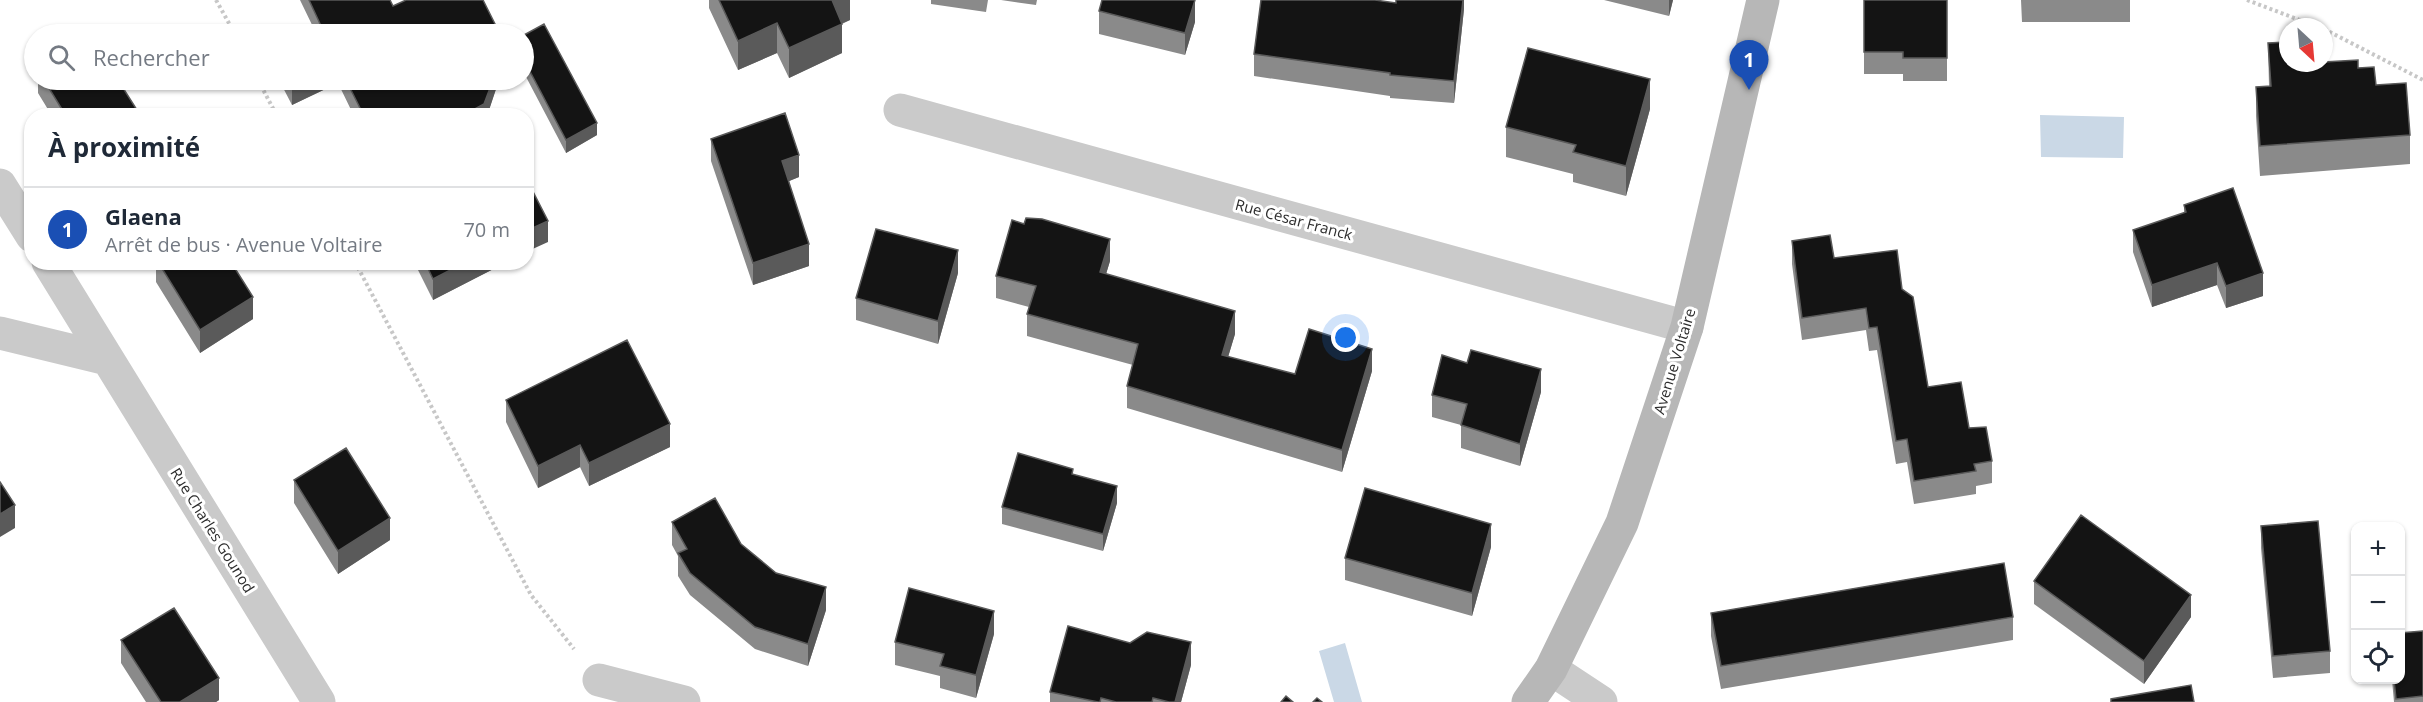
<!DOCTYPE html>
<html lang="fr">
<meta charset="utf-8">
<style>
body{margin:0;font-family:"Open Sans",sans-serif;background:#f2f2f3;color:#1f2937}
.controls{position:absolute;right:18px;bottom:18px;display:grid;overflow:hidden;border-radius:12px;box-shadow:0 2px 4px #0004}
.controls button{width:54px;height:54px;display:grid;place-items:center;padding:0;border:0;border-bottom:2px solid #e0e1e3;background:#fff;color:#1f2937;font:30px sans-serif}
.compass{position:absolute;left:2279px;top:18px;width:54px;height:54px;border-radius:50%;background:#fff;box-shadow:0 2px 4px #0004;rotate:154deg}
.you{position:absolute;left:1346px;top:338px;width:21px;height:21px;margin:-15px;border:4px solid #fff;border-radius:50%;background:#1a73e8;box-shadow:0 0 0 9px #1a73e833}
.badge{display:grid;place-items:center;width:39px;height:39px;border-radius:50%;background:#ce4a44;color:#fff;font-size:20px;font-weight:700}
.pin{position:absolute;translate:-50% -50px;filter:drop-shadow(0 2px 3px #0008)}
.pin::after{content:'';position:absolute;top:32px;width:21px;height:18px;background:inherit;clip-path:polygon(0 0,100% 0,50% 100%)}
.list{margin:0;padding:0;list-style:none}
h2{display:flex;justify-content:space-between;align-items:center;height:78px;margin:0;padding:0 24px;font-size:26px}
h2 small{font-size:20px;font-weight:400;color:#747a83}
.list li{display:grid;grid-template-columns:39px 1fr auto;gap:18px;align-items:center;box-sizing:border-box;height:84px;padding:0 24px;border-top:2px solid #e0e1e3}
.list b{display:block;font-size:22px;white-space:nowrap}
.list p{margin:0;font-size:20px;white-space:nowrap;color:#747a83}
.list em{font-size:20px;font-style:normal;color:#747a83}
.icon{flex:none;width:33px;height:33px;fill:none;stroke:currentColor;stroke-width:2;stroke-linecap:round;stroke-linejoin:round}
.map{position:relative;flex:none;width:2423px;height:702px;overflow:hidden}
.search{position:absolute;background:#fff;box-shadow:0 2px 4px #0004;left:24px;top:24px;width:510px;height:66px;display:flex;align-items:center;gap:15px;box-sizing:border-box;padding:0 21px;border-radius:33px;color:#747a83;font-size:22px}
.panel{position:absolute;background:#fff;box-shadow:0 2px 4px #0004;left:24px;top:108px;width:510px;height:162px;border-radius:24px}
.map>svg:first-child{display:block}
.water{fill:#cad8e6}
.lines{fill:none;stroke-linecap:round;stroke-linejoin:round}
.path{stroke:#c7c7c7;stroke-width:4;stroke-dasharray:3 3;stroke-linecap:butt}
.minor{stroke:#cacaca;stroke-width:33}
.secondary{stroke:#b7b7b7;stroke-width:33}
.wall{fill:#8a8a8a}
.shaded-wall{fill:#5a5a5a}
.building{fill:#141414;stroke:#5a5a5a;stroke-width:1.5}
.labels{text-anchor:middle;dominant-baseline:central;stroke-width:6;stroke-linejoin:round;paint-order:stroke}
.street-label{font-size:15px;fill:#2d2d2d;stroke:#fff}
</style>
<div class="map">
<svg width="2423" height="702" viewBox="0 0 2423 702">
<rect width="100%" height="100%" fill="#fff"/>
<path class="water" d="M2040,115L2124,117L2123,158L2041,157Z
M1345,643L1362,702H1334L1319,651Z"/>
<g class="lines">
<path class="path" d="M216,0L235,34
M2247,0L2318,27
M2324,29L2423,80
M258,80L277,116
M355,262L531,595L574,649"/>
<path class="minor" d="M900,110L1687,327
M0,185L32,236
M48,262L319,702
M0,333L107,359
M1551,669L1601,702
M599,680L684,702"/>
<path class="secondary" d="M1528,702L1551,669L1622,523L1687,327L1763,0"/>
</g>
<path class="wall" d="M300,0H390L393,6L315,31Z
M709,0H850V20L842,24V53L789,78L777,53L738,70L709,8Z
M931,0H988L986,12L931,4Z
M1001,0H1037L1036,5Z
M1464,0V9L1454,103L1390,98V96L1254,76V54L1396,3Z
M1604,0H1673L1669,16Z
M1864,0H1947V81H1903V74H1864Z
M2021,0H2130V22H2022Z
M1099,11L1195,22L1185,55L1099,34Z
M524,35L597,135L566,153L524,73Z
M2268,43L2288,63L2358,68L2376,85L2410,135V164L2260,176L2256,116V87L2269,86Z
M38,80H118L137,116H52L38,93Z
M279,80H499L487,116H354L338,83L292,105Z
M1650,109L1626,196L1573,182V174L1506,157V127Z
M711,139L799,177L789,181L809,266L753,285L711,161Z
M2184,205L2263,296L2226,308L2217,285L2152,307L2133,252V230L2184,213Z
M1792,241L1834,258L1902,289L1928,387L1969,428L1992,461V483L1976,486V494L1914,504L1907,462L1896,464L1877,350L1869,351L1866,330L1802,340L1792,264Z
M1110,261L1106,274L1235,334L1228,357L1295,374L1372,371L1342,472L1127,408V386L1133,365L1027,336V314L1029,307L996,298V276Z
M156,262H231L253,319L200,353L156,282Z
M414,262H507L433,300Z
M958,273L938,344L856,320V298Z
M1541,392L1520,466L1461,448V425L1432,417V395Z
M506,400L670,447L589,486L580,467L538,488L506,422Z
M1073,474L1117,503L1103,551L1002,524V507Z
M294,480L390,540L338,574L294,503Z
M672,522L741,544L776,573L826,610L808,666L755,649L690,595L678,576V556L672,545Z
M2261,526L2330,651V673L2273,678L2261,548Z
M1491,547L1472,616L1345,580V558Z
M2034,581L2191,617L2144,684L2034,604Z
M1711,613L2013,617V640L1721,689L1711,636Z
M2423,631V702H2394L2392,680H2400Z
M994,634L976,698L940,688V676L895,665V642Z
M121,640L219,700L216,702H146L121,663Z
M1191,665L1181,702H1050V692Z"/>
<path class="shaded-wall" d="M831,0H850V20L831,28Z
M1195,0V22L1185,55V33Z
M1463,0H1464V9L1454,103V81Z
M1669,0H1673L1669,16Z
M777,23V53L738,70V41Z
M842,24V53L789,78V48Z
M1650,79V109L1626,196V166Z
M305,80H338V83L292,105V86Z
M493,80H499L487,116H462Z
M137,110V116H127Z
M597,123V135L566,153V140Z
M799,155V177L782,184V161Z
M548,221V242L526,252V231Z
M1110,239V261L1100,294V272Z
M809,244V266L753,285V263Z
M958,250V273L938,344V321Z
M466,262H507L433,300V279Z
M2217,263V285L2152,307V285Z
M2263,273V296L2226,308V286Z
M253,297V319L200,353V330Z
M1235,311V334L1222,377V355Z
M1372,349V371L1342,472V450Z
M1541,369V392L1520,466V444Z
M670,424V447L589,486V463Z
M580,445V467L538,488V466Z
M1117,486V503L1103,551V534Z
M15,505V528L0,537V514Z
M390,518V540L338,574V551Z
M1491,524V547L1472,616V593Z
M826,587V610L808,666V644Z
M2191,595V617L2144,684V661Z
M994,611V634L976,698V675Z
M1191,642V665L1181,702H1175Z
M219,678V700L216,702H180Z"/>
<path class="building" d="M309,0H390L393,6L406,0H483L500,34H308L322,28Z
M719,0H832L842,24L789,48L777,23L738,41Z
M1102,0H1195L1185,33L1099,11Z
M1261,0H1375L1396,3V0H1463L1454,81L1390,75V73L1254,54Z
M1864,0H1947V58H1903V52H1864Z
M544,24L597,123L566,140L524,60V35Z
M2288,42V63H2324V62L2358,60V68L2374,67L2376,85L2406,83L2410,135L2260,146L2256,87L2271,86L2268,43Z
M1528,48L1650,79L1626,166L1573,152L1576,145L1506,127Z
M44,80H118L137,110L127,116H66Z
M289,80H305L292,86Z
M346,80H493L484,104L462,116H364Z
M785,113L799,155L782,161L809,244L753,263L711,139Z
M526,178L548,221L526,231Z
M2233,188L2263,273L2226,286L2217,263L2152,285L2133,230L2186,212L2184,205Z
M1026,218L1042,219L1110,239L1100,272L1235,311L1222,355L1295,374L1309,329L1372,349L1342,450L1127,386L1138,344L1027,314L1036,286L996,276L1012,220L1024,224Z
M876,229L958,250L938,321L856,298Z
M1830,235L1834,258L1897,250L1902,289L1913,297L1928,387L1961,382L1969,428L1986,427L1992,461L1974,464L1976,471L1914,481L1907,439L1896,441L1877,327L1869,328L1866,308L1802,318L1792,241Z
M158,262H231L253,297L200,330Z
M425,262H466L433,279Z
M627,340L670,424L589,463L580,445L538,466L506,400Z
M1471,350L1541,369L1520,444L1461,425L1467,404L1432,395L1442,355L1467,363Z
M346,448L390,518L338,551L294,480Z
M1018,453L1073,469L1072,474L1117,486L1103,534L1002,507Z
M0,482L15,505L0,514Z
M1365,488L1491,524L1472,593L1345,558Z
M715,498L741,544L776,573L826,587L808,644L755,627L690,573L678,553L687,549L672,522Z
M2081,515L2191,595L2144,661L2034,581Z
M2318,521L2330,651L2273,656L2261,526Z
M2004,563L2013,617L1721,666L1711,613Z
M909,588L994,611L976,675L940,666L944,654L895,642Z
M174,608L219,678L180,702H161L121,640Z
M1068,626L1130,643L1147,632L1191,642L1175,702H1169L1153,698L1152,702H1116L1101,698L1100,702H1098L1050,692Z
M2423,631V696L2396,699L2394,680H2400V633Z
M2191,685L2194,702H2111V699Z
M1286,696L1293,702H1281Z
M1317,698L1322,702H1313Z"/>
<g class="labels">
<g class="street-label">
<text transform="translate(1294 219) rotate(15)">Rue César Franck</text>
<text transform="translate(1674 361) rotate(-73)">Avenue Voltaire</text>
<text transform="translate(213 530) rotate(58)">Rue Charles Gounod</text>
</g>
</g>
</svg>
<div class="controls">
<button>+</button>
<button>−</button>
<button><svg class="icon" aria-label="locate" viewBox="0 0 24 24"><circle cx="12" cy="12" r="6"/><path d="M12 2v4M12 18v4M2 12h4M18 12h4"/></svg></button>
</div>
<svg class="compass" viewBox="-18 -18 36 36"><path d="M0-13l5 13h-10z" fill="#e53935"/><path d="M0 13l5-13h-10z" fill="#747a83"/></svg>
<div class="you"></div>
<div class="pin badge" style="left:1749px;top:90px;background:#1a4fb4">1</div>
<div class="search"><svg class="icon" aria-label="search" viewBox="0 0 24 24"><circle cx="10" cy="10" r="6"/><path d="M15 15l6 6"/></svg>Rechercher</div>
<section class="panel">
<h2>À proximité<small></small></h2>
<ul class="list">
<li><span class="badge" style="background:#1a4fb4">1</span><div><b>Glaena</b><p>Arrêt de bus · Avenue Voltaire</p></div><em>70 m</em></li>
</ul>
</section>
</div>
